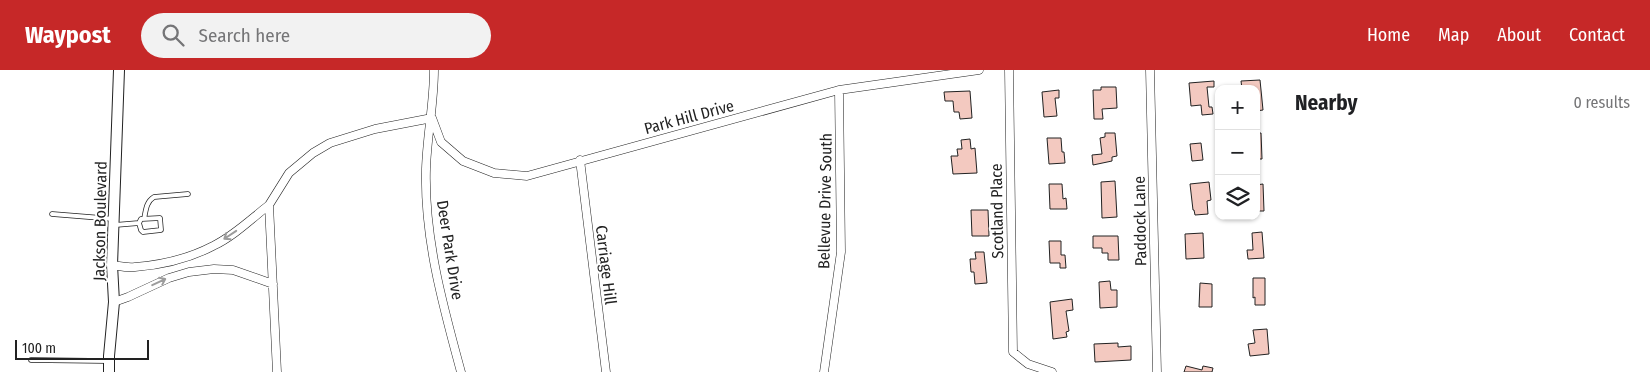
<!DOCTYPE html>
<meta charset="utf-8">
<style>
body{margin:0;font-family:"Fira Sans Condensed",sans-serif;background:#f2f2f2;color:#202124}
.controls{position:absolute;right:15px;top:15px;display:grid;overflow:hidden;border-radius:10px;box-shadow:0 1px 4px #0004}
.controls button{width:45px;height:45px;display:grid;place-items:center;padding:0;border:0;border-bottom:1px solid #e0e0e0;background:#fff;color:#202124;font:25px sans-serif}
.scale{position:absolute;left:15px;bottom:12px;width:134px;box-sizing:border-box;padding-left:5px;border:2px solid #222;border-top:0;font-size:14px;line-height:18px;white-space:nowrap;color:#222;-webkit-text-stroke:4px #fff;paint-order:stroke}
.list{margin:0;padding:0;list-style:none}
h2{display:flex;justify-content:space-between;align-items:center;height:65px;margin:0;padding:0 20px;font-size:21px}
h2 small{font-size:16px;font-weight:400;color:#757577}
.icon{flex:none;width:28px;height:28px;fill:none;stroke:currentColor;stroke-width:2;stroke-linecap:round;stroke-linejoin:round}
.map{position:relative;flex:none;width:1275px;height:302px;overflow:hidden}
header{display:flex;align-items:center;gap:30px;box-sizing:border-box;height:70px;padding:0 25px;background:#c62828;color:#fff}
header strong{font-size:24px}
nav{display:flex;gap:28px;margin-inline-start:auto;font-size:18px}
.search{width:350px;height:45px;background:#f2f2f2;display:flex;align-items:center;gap:12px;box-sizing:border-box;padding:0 18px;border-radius:28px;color:#757577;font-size:19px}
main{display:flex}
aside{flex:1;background:#fff}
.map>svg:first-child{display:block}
.building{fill:#f3c9c0;stroke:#222}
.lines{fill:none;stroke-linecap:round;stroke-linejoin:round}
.service-casing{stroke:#222;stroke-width:5.5}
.minor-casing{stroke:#222;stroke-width:9}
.tertiary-casing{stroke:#222;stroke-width:12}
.service{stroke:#fff;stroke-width:4}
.minor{stroke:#fff;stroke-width:8}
.tertiary{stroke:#fff;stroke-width:10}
.oneway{stroke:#9c9c9c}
.labels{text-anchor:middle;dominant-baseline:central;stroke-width:4;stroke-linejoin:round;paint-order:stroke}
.street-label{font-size:16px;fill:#222;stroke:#fff}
</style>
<header>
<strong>Waypost</strong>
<div class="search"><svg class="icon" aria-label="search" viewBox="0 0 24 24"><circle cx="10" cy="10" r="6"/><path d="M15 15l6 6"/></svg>Search here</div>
<nav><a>Home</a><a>Map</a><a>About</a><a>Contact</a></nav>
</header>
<main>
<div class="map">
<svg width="1275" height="302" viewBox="0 0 1275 302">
<rect width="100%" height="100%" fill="#fff"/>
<path class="building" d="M1260,10L1263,40L1256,41V19H1242L1241,11Z
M1214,11V17H1207L1209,37H1212L1213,44L1202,45L1201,35L1191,36L1189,13Z
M1101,17H1116L1117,38L1102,39L1103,49H1094L1093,20H1101Z
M1059,20V28H1055L1057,46L1044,47L1042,22Z
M970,21L972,48L960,49L959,42H954L953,31H945L944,22Z
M1105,63H1115L1117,86L1112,87V91L1093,95L1092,85L1102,84L1100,68L1105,67Z
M1256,63H1261L1262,89H1256Z
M1047,68H1061L1062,82H1064L1065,93L1049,94Z
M970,69L971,79L975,78L977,103L953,104L951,86H958L957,79H962L961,70Z
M1201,73L1203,90L1192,91L1190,74Z
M1115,111L1117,147L1102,148L1101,112Z
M1209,112L1211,130L1207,131L1208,144L1195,145L1194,140H1193L1190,114Z
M1049,114H1062L1063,129L1066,128L1067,139H1050Z
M1263,114L1264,141H1256V115Z
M971,140H988L989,166H972Z
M1262,162L1264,188L1248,189L1247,180H1253L1252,163Z
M1203,163L1204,188L1186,189L1185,164Z
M1093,166H1118L1119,190H1108V183H1102V178H1093Z
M1049,171H1061V185H1065L1066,198H1060V193H1050Z
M975,182H984L987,213L975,214L974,202H971L970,189H976Z
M1253,208H1265V235H1255V227L1253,228Z
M1110,211L1111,220H1117V237L1100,238L1099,212Z
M1200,213L1212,214V237H1199Z
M1072,229L1073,240L1066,241L1069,261L1066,262L1067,267L1053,269L1050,232Z
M1267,259L1269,284L1250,286L1248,274L1255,273L1253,260Z
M1118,273V277L1131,276V290L1095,292L1094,274Z
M1186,296L1202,300L1203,296L1213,298L1212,302H1184Z"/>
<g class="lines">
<defs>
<path id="service" d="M52,144L114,149
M144,149C146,140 146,132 154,127L188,124
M115,155L139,153L141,149L160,148L161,160L143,162L141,160L139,153
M31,290L109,291"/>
<path id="minor" d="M434,0C434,33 427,66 426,99C424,168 443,236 461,302
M1009,0L1013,282L1028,294L1052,302
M1150,0L1157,302
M580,90L606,302
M112,195C119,196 127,198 135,197C161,195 190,188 213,176C234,166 251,149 269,135
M114,232L128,227L169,208L189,202L214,199L233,200L273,214
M277,302L269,135L289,103L313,83L330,73L375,59L432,48L441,72L463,91L494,103L527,106L839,20L979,0
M824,302L841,182L839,20"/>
<path id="tertiary" d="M109,302V286L114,232L112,195L119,0"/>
</defs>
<use href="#service" class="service-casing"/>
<use href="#minor" class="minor-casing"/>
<use href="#tertiary" class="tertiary-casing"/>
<use href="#service" class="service"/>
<use href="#minor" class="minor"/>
<use href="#tertiary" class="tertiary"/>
</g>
<defs><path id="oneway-shaft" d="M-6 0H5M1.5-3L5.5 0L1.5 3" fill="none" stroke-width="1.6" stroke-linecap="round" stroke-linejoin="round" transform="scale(1.25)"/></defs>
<g class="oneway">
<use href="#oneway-shaft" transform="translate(230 165) rotate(146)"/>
<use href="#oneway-shaft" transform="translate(159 212) rotate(-25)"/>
</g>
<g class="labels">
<g class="street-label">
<text transform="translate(689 47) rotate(-15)">Park Hill Drive</text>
<text transform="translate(825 131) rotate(-89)">Bellevue Drive South</text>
<text transform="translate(997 141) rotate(-91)">Scotland Place</text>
<text transform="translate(100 151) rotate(-89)">Jackson Boulevard</text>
<text transform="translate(1140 151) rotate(-91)">Paddock Lane</text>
<text transform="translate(450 180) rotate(81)">Deer Park Drive</text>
<text transform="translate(606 195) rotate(83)">Carriage Hill</text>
</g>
</g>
</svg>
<div class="controls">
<button>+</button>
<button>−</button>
<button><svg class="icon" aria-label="layers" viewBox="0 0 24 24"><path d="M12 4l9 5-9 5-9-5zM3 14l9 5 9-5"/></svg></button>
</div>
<div class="scale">100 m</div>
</div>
<aside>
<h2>Nearby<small>0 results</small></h2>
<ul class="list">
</ul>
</aside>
</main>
